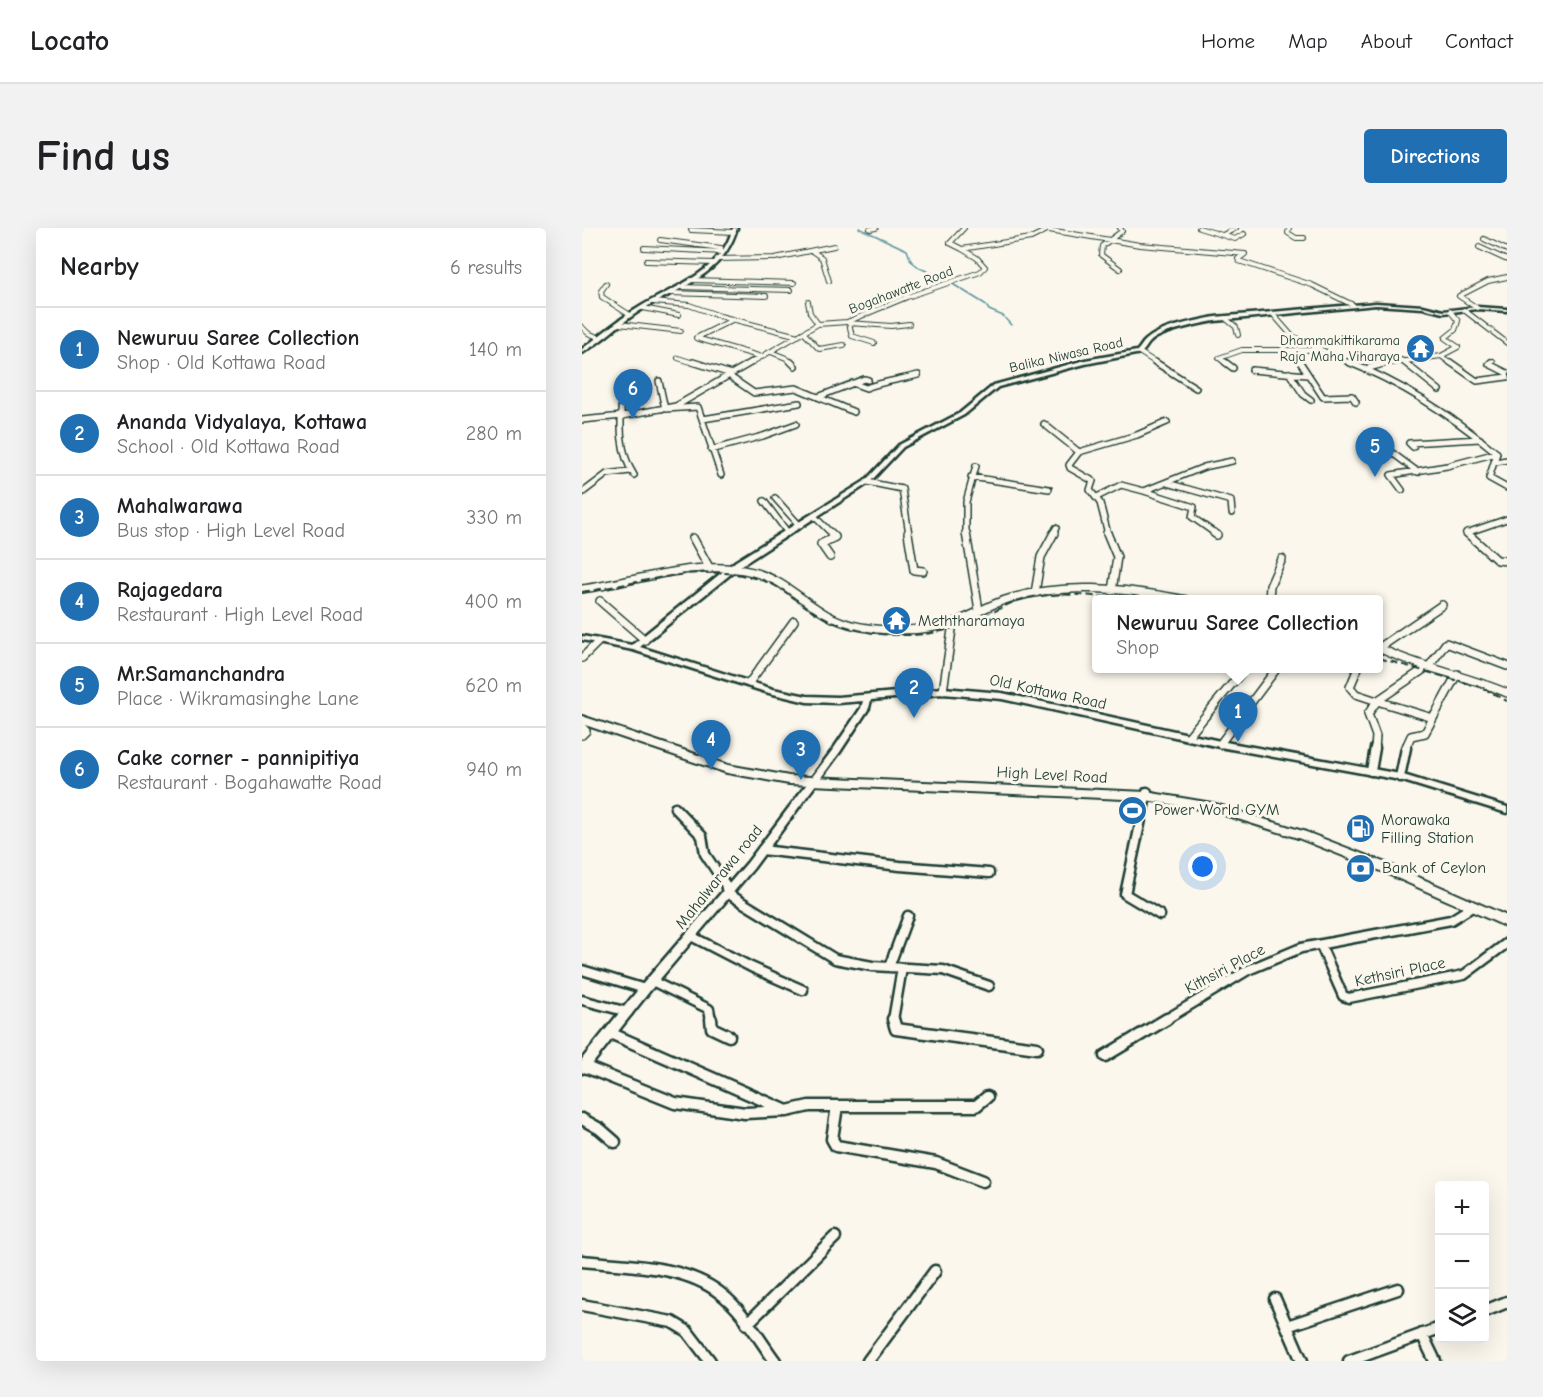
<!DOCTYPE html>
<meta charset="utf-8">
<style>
body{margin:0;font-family:"Comic Neue",sans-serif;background:#f2f2f2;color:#202124}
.controls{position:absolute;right:18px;bottom:18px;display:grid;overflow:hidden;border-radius:6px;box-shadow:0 6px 24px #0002}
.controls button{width:54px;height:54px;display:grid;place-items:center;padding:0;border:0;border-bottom:2px solid #e0e0e0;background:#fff;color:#202124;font:30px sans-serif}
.you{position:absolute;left:621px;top:639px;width:21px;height:21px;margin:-15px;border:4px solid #fff;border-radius:50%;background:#1a73e8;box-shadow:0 0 0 9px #1a73e833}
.badge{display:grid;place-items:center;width:39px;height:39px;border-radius:50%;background:#1f6fb2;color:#fff;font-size:20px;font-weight:700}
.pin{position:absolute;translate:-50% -50px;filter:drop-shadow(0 2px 3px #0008)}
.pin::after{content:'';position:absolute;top:32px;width:21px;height:18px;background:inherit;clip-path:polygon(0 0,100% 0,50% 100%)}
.popup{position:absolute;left:510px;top:367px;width:291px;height:78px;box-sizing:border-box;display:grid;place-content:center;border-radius:6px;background:#fff;filter:drop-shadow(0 2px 4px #0005);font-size:20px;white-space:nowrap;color:#757577}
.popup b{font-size:22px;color:#202124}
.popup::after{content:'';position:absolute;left:50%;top:100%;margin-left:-12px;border:12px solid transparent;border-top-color:#fff}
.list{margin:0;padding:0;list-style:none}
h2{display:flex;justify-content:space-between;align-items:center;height:78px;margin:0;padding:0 24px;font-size:26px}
h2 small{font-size:20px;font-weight:400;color:#757577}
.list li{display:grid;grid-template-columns:39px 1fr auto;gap:18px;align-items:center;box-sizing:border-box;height:84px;padding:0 24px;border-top:2px solid #e0e0e0}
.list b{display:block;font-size:22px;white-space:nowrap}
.list p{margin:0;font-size:20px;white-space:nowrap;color:#757577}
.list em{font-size:20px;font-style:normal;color:#757577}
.icon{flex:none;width:33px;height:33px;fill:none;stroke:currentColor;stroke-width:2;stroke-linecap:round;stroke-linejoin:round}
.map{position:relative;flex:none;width:925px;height:1133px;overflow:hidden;border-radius:6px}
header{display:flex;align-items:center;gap:36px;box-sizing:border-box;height:84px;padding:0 30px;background:#fff;border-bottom:2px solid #e0e0e0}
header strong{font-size:28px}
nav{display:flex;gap:33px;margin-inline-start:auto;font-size:21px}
.intro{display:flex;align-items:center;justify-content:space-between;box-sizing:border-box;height:144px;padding:0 36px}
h1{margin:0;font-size:42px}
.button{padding:15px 27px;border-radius:6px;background:#1f6fb2;color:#fff;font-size:21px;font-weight:700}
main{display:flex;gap:36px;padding:0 36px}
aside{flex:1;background:#fff;border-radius:6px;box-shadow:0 6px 24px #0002}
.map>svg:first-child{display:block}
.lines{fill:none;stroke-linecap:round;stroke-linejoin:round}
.stream{stroke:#5d93a1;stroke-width:1.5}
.minor-far4-casing{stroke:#1f3d34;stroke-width:6}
.minor-far3-casing{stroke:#1f3d34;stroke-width:8}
.minor-far2-casing{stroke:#1f3d34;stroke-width:10}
.minor-far1-casing{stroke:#1f3d34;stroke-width:13}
.minor-casing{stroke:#1f3d34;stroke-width:15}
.tertiary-casing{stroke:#1f3d34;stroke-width:5}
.trunk-casing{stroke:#1f3d34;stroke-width:4}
.minor-far4{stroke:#fbf7ec;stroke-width:4}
.minor-far3{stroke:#fbf7ec;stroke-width:5}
.minor-far2{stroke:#fbf7ec;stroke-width:7}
.minor-far1{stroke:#fbf7ec;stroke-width:8}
.minor{stroke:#fbf7ec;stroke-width:10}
.tertiary{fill:#fbf7ec;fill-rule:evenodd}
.trunk{fill:#fbf7ec;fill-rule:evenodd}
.rail{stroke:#1f3d34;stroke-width:2;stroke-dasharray:8 4;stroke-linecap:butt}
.labels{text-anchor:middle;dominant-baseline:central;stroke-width:6;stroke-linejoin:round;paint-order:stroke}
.far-street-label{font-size:14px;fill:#1f3d34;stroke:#fbf7ec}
.far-poi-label{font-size:14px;fill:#1f3d34;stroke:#fbf7ec;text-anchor:end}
.poi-label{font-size:16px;fill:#1f3d34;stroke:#fbf7ec;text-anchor:start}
.street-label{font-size:16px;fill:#1f3d34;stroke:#fbf7ec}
</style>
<header>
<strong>Locato</strong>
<nav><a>Home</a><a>Map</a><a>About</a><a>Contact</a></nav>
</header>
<div class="intro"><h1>Find us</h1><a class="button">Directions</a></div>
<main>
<aside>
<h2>Nearby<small>6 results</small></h2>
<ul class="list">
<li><span class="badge">1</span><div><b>Newuruu Saree Collection</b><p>Shop · Old Kottawa Road</p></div><em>140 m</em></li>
<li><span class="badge">2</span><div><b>Ananda Vidyalaya, Kottawa</b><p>School · Old Kottawa Road</p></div><em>280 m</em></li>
<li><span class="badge">3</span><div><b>Mahalwarawa</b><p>Bus stop · High Level Road</p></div><em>330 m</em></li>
<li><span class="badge">4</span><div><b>Rajagedara</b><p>Restaurant · High Level Road</p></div><em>400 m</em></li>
<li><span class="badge">5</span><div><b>Mr.Samanchandra</b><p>Place · Wikramasinghe Lane</p></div><em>620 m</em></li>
<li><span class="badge">6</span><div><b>Cake corner - pannipitiya</b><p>Restaurant · Bogahawatte Road</p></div><em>940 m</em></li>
</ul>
</aside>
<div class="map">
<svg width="925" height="1133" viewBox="0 0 925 1133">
<rect width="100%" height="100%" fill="#fbf7ec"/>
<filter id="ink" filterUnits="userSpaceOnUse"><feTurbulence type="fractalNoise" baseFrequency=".0167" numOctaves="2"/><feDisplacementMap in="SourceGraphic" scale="12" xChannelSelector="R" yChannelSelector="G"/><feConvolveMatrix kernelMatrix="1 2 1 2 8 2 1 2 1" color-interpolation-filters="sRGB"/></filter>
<g filter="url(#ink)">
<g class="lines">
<path class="stream" d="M277,0L325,22L329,33L338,40L366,53
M369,55L403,76L407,82L421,88L429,97"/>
<defs>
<path id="minor-far4" d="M538,0L540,3L520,18L519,27L538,41
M617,0L653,11L662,6
M707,0L706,5L714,10H722
M288,1L294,0
M109,2L152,4
M467,2L558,17L663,26L656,31L657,33L730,57L771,77
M641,7L654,0
M902,11L925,22
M78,12L139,20
M897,19L925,32
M62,20L141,24
M380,21L368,15L382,0
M230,23L240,30L247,53
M135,31L193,30L252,18
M64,33L132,35
M109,52L212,55
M24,56L19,63L20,69L48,87
M98,59L209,62
M88,65L184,68
M71,74L107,77L138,88L216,108
M226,74L228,85L236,96
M61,80L97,87
M895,80L877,68L906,53L925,49
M882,82L925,115
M690,85L710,108L770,136
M643,90L654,99L656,107
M267,95L309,98L327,96
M267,95L270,108L292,115
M37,96L99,103
M0,99L6,105L18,110
M222,105L237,121L262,117
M114,110L180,129
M114,110L150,92
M712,123L719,136
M189,124L204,130L211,136
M557,124L576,136
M859,128L870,136
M96,130L115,136
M819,132L824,136
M167,136L236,96L265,94L325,69L398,44L403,39L395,30L380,21L449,10L469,0
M645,136L637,130L660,122H735
M803,136L859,128L876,119L863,110L873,102L876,93L868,83
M907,136L911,133"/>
<path id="minor-far3" d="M111,134L149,146L150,150L172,165L214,160L272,184
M209,134L213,138
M573,134L614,160
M643,134L651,140
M718,134L741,169L770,168L774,174
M766,134C822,156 869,187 915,225L907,250L925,260
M822,134L857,162
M868,134L895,153L925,149
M909,134L907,136L925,145
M783,141L809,134
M670,142L725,147
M707,145L721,166L729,172
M77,153L83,181L116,179L139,247
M270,155L284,160C302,153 318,152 336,147
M40,160C39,190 35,221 52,247
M236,169L282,151L286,152
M121,191L217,175
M0,192L40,188L94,178L170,134
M462,196L497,224L487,237L488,240L511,253L508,262L518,275L526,306
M831,219L827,215L898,211
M129,222L181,208L214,196
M497,224L555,207L585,194
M809,224L836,244
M913,234L925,232
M389,249L467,261
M285,254L320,261L327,306
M585,255L649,273L650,285
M820,262L809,247L865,238L915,225
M562,263L612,279L610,289L634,306
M0,265L25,246L48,243
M515,269L539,257L562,263L622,239L650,233
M193,270L218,298
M182,273L206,305
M232,288L250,306
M384,306V274L394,238
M471,306L474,300
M885,306L884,305L925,291"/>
<path id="minor-far2" d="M326,305L332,342L341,343
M384,305L397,382
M525,305L535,329L530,363
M632,305L635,307
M885,305L915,332L925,333
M111,310L128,341
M248,329L239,316L253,309L249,305
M0,361C56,354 114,330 171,344C200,351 220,373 245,387C266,399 292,402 316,402C336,402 359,400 378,392C392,387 405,378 420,373C478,353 544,360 604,372
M453,365L459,329L472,305
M687,372L688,358L700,331
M18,373L63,412
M797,420C838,440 883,447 925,465
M797,420L860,377
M0,430L16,414
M776,440L768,459L774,466L795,473L848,437L864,415L925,438
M167,455L212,393
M361,463L371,395
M0,499L4,503L0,507
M606,509L663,440
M638,516L695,440
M793,521L794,508L786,486L795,473L851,490
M823,521L829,508L843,505L875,446"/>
<path id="minor-far1" d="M789,543L793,520
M818,549L824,520
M565,564L543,666L578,687
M93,580L120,608L123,626L143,656L145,665L253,731L290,738L361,742L407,758
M180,622L318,638L407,645
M109,708L169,739L221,762
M739,718L761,768L767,770L882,747L925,715
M307,739L326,688
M0,742L63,761
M70,753L127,781L129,792
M0,772L46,784
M311,792L320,740
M583,792L666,742L719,720L869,692L890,679"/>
<path id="minor" d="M129,791L130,800L147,808
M311,791L314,801L455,820
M28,805L203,882
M523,828L585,791
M1,838L93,875L163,885L205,883L227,878H394L405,869
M255,878L250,911L254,918L354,935L401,953
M0,891L18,901L33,914
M0,1033C44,1038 101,1036 138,1065C161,1082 176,1110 193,1133
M693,1071L720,1133
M0,1077L90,1094L105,1103L128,1133
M903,1083L925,1074
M165,1096L253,1009
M705,1098L816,1061
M840,1106L853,1133
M286,1133L353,1043
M767,1133L858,1100"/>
<path id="tertiary" d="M151,0H155C153,6 151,12 148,17C130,52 87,64 56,84C37,96 20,114 0,125V121C18,108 34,93 53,82C83,62 125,51 144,17C147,12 149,6 151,0Z
M794,75L841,78L861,83L895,79L925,81V83L895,81L861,85L841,80L794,77L633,93C617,96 579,103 568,114C564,118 563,122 559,125L503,136L416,159L382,187L321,219L287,255L160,337L58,419L191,461L225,468L256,469L361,460L420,465L638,513L818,546L925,579V585L818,552L638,519L420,471L361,466L289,472L287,480L258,524L171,641L67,764L4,844L0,845V831L59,758L165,635L252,520L279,480L281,473L256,475L225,474L187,465L51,422L0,412V408L50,417L154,333L283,253L317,217L378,185L412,157L503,132L555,123C559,119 560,115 564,112C578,99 614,93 633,89Z"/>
<path id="trunk" d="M0,488L146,537L207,548L564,564L630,575L724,604L809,637L925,688V699L799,643L716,610L630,583L564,572L207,556L145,545L0,496Z"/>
</defs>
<use href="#minor-far4" class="minor-far4-casing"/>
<use href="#minor-far3" class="minor-far3-casing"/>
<use href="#minor-far2" class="minor-far2-casing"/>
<use href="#minor-far1" class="minor-far1-casing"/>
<use href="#minor" class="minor-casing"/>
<use href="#tertiary" class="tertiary-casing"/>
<use href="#trunk" class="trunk-casing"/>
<use href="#minor-far4" class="minor-far4"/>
<use href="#minor-far3" class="minor-far3"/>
<use href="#minor-far2" class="minor-far2"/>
<use href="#minor-far1" class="minor-far1"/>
<use href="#minor" class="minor"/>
<use href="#tertiary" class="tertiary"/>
<use href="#trunk" class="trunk"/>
<path class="rail" d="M0,364C58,356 121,333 179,352C197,357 211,370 226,380C255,399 286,407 320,407C349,408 378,400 404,388C416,382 428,374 441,371C478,362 517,369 554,372
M797,430L901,460L925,473"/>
</g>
</g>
<defs>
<symbol id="temple-disc" viewBox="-11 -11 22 22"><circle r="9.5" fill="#1f6fb2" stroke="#fbf7ec"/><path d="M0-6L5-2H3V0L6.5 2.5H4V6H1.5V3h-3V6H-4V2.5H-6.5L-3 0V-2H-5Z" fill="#fff"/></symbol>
<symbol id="stadium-disc" viewBox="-11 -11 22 22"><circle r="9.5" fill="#1f6fb2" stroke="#fbf7ec"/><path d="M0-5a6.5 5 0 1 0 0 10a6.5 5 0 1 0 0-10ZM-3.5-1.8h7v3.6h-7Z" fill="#fff"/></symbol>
<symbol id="fuel-disc" viewBox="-11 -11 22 22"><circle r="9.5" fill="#1f6fb2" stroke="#fbf7ec"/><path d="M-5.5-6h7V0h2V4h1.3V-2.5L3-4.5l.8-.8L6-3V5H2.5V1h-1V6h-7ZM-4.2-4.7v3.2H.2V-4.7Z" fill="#fff"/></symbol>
<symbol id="bank-disc" viewBox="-11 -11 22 22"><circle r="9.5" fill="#1f6fb2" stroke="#fbf7ec"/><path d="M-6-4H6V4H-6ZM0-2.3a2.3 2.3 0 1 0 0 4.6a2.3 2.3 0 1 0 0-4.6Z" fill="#fff"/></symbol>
</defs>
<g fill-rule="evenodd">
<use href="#temple-disc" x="822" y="104" width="33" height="33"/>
<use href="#temple-disc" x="298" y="376" width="33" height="33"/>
<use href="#stadium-disc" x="534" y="566" width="33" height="33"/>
<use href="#fuel-disc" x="762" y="584" width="33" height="33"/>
<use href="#bank-disc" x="762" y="624" width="33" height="33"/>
</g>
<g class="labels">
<g class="far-street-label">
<text transform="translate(319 62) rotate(-21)">Bogahawatte Road</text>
<text transform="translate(484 127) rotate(-13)">Balika Niwasa Road</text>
</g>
<g class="far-poi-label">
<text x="818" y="112">Dhammakittikarama<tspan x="818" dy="16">Raja Maha Viharaya</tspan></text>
</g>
<g class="poi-label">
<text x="336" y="393">Meththaramaya</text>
<text x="572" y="582">Power World GYM</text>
<text x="799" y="592">Morawaka<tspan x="799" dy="18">Filling Station</tspan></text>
<text x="800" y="640">Bank of Ceylon</text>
</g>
<g class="street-label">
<text transform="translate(466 464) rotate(12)">Old Kottawa Road</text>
<text transform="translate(470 547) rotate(3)">High Level Road</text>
<text transform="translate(137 649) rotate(-51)">Mahalwarawa road</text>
<text transform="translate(643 741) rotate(-28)">Kithsiri Place</text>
<text transform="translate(818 744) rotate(-12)">Kethsiri Place</text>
</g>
</g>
</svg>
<div class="controls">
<button>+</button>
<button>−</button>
<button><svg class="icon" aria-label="layers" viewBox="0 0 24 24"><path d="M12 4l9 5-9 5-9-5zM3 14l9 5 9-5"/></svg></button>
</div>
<div class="you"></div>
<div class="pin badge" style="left:656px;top:514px">1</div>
<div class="popup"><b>Newuruu Saree Collection</b>Shop</div>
<div class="pin badge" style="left:332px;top:490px">2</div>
<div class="pin badge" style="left:219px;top:552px">3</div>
<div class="pin badge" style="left:129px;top:542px">4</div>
<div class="pin badge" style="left:793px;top:249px">5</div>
<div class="pin badge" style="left:51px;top:191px">6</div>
</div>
</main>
